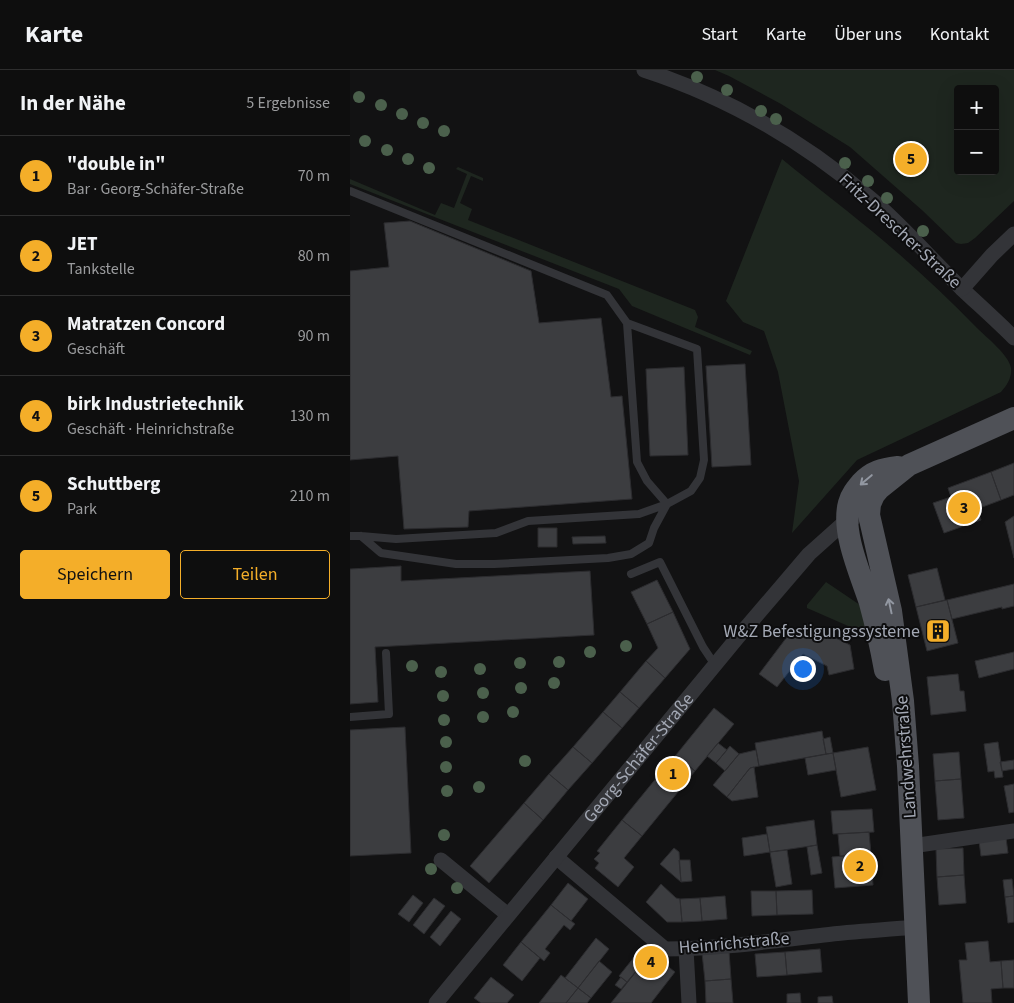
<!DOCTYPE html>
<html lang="de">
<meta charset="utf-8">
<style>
body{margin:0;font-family:"Source Sans 3",sans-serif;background:#171717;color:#f1f3f6}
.controls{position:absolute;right:15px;top:15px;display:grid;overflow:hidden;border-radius:5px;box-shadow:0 5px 20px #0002}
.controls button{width:45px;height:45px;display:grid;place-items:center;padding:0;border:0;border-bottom:1px solid #2e2e2e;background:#0e0e0e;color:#f1f3f6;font:25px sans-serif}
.you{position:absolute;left:452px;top:598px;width:18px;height:18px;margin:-12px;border:4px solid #fff;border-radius:50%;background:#1a73e8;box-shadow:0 0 0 8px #1a73e833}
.badge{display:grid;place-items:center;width:32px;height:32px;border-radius:50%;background:#f4ae29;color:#111;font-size:16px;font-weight:700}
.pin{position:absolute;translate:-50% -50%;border:2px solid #fff;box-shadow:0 1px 5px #0006}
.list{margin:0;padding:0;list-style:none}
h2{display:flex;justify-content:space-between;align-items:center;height:65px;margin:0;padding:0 20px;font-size:21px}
h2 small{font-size:16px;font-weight:400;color:#9b9c9e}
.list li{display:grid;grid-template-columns:32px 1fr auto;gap:15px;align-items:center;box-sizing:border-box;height:80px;padding:0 20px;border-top:1px solid #2e2e2e}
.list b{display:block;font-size:19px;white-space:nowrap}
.list p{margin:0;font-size:16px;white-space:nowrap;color:#9b9c9e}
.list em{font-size:16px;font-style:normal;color:#9b9c9e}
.actions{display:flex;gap:10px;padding:15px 20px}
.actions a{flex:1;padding:11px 0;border:1px solid #f4ae29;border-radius:5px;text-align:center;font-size:18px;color:#f4ae29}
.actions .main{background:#f4ae29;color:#111}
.map{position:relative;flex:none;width:664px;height:933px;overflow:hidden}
header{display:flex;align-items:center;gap:30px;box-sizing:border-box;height:70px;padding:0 25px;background:#0e0e0e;border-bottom:1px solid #2e2e2e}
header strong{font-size:24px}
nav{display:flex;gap:28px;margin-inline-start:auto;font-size:18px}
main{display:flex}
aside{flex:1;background:#0e0e0e}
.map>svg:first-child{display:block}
.green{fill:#1e261f;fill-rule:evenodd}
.building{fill:#3c3d40;stroke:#2c2c2f}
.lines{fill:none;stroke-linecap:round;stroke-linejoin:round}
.service{stroke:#333438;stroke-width:8}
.minor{stroke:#333438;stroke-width:15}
.primary{stroke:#4f5157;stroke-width:22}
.tree{fill:#4b604c}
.oneway{stroke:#9297a1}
.labels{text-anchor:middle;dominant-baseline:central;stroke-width:4;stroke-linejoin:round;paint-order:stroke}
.street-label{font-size:18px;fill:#a3a8b4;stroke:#0d0d0e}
.poi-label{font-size:18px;fill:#a3a8b4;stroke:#0d0d0e;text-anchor:end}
</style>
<header>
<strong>Karte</strong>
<nav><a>Start</a><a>Karte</a><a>Über uns</a><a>Kontakt</a></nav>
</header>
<main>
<aside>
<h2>In der Nähe<small>5 Ergebnisse</small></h2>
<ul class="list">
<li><span class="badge">1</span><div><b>&quot;double in&quot;</b><p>Bar · Georg-Schäfer-Straße</p></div><em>70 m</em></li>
<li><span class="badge">2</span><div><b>JET</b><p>Tankstelle</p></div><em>80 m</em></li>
<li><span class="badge">3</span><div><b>Matratzen Concord</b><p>Geschäft</p></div><em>90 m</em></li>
<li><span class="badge">4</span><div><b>birk Industrietechnik</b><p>Geschäft · Heinrichstraße</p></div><em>130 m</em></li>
<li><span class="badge">5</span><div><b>Schuttberg</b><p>Park</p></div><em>210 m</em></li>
</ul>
<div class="actions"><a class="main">Speichern</a><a>Teilen</a></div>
</aside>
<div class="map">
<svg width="664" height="933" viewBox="0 0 664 933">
<rect width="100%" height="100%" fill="#121213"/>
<path class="green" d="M365,0H664V131L625,168L618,173L611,174L606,173L573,141L500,77L431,34L379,6ZM608,19H645V101H608Z
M432,89C466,117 502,144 535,172C567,199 598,228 627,258C637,268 659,285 661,298C662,308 657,315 651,322L507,390L442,463L449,411L428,302L414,261L393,252L376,231Z
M108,97L133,108V111L121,106L110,133L122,139L118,150L345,240L348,247L345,257L402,281L400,285L282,236L269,219L0,114V109L85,145L91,133L104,138L117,104L106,99Z
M476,512L513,537L521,566L457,538V535Z"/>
<path class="building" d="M60,151L181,201L189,253L251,248L261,327L272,326L282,429L119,441L118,457L54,459L48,386L0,390V201L39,197L34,153Z
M395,294L401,395L362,397L356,296Z
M334,297L338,385L300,386L296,299Z
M664,393V425L651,430L641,402Z
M641,402L651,430L627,439L631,450L594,463L583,433L601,427L598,418Z
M664,446V488L655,452Z
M188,458H207V477H188Z
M255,466L256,473L223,474L222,467Z
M51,496V511L240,501L244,565L25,577L28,632L0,634V499Z
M587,498L595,530L566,537L558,505Z
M307,510L323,542L297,554L281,522Z
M664,514V536L652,539V537L602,549L597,530Z
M597,530L608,573L577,581L566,537Z
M323,542L340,579L315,608L296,591L308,578L297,554Z
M457,554L500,575L504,599L479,605L477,596L453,584L427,617L409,604L437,567Z
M664,582V599L629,608L625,591Z
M296,591L315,608L289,638L270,622Z
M608,604L610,621H614L616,641L581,645L577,607Z
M270,622L289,638L272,658L253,642Z
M364,638L384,654L345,701L326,685Z
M253,642L272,658L242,693L223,677Z
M55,657L61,783L0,786V660Z
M472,661L476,684L409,696L405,673Z
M480,667L483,683L476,684L473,669Z
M648,672L653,707L645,708L644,701L638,702L634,674Z
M368,673L377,680L366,693L357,686Z
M380,676L389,684L375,701L366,693Z
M223,677L242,693L218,720L199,704Z
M518,677L526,720L491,727L483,683Z
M406,680L409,696L400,698L377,727L363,715L389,684Z
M609,682L611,709L585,711L583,684Z
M483,683L486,700L458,705L455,688Z
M326,685L345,701L328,722L308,706Z
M664,690V699L652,701L650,692Z
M404,697L408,727L382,731L377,727L400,698Z
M199,704L218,720L193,750L174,733Z
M308,706L328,722L292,766L272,750Z
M611,709L614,748L588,750L585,711Z
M664,714V742L659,743L654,716Z
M174,733L193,750L139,813L120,796Z
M522,739L524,762L483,764L481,741Z
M272,750L292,766L274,788L284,797L268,817L245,798L249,793L244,789L250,783L247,781Z
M464,750L467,775L420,782L416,757Z
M519,762L521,784L490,786L488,764Z
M417,764L420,782L394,786L392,768Z
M656,768L658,783L631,786L629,771Z
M467,775L472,803L461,805L457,777Z
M324,778L329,782L331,812L310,794Z
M613,778L614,805L587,807L586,779Z
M437,780L442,814L426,817L420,782Z
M521,784L523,815L485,818L482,787Z
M329,790H340L342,811L331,812Z
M614,805L616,833L589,835L587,807Z
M662,809L664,826L655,827L653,810Z
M218,813L238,829L221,851L201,835Z
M311,814L326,828L330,829L332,852H317L296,832Z
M462,820L463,844L427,845L426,821Z
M401,821H426L427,845L402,846Z
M63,825L73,833L59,852L48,844Z
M375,826L377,849L352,851L350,828Z
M664,826V852L658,853L655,827Z
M84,828L95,836L74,864L63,855Z
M350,828L352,851L332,852L330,829Z
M201,835L225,854L220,860L214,855L195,879L200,883L194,891L171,872Z
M101,841L111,849L90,876L80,867Z
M246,868L259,879L228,918L215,908Z
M638,871L640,892L651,891L653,918L641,919L642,933H613L609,890H617L615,873Z
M171,872L190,888L172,911L153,895Z
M293,876L301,883L277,912L269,906Z
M470,879L472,902L437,905L435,882Z
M379,881L381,909L355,911L352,883Z
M435,882L437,905L407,907L405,884Z
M301,883L325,902L301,933H261Z
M664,890V918H653L651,891Z
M249,891L262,902L241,928L228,918Z
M211,905L228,918L216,933H189Z
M141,907L164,925L157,933H131L124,928Z
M271,907L277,912L271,919L265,915Z
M381,909L383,933H356L355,911Z
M228,918L241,928L237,933H216Z
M450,923L451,933H437V924Z
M482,926L483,933H468V927Z"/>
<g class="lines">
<path class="service" d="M0,121L257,225L277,253L347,279L354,390L350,408L341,421L317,434L289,444L178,451L146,463L46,469L11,466H0
M11,466L31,483L106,494H144L258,488L281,484L299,473L304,458L317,434L297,411L287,392L277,253
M281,504L310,492L353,577L365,595
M0,647L39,644L36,583"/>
<g class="minor">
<path d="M294,0C377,27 454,72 520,128C553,156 581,189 612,219C629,235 647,251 664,268"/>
<path d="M612,219L642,185L664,164"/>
<path d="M562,776L664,761"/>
<path d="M206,787L315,879C368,879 421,871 474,865C505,861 535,860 566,857"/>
<path d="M91,790L158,845"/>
<path d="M336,879L339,933"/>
<path id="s1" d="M86,933L388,567L459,484L497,450L503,449"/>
</g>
<path class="primary" d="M535,600C531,578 526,555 520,533C511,505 491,462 499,433C501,425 506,419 511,413C522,401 532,399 548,397
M569,933L558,696L553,631L541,541L519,445L520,434L524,425L529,419L559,395L664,348"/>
</g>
<g class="tree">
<circle cx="347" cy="7" r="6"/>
<circle cx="377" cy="20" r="6"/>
<circle cx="9" cy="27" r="6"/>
<circle cx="31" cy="35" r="6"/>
<circle cx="411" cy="41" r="6"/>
<circle cx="52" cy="44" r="6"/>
<circle cx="426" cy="49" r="6"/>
<circle cx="73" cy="53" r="6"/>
<circle cx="94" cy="61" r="6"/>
<circle cx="15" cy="71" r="6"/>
<circle cx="37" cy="80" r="6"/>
<circle cx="58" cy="89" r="6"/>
<circle cx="495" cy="93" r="6"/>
<circle cx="79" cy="98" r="6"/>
<circle cx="518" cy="111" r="6"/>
<circle cx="537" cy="128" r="6"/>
<circle cx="573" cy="161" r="6"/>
<circle cx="276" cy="576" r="6"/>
<circle cx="240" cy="582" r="6"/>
<circle cx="209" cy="592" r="6"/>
<circle cx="170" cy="593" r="6"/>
<circle cx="62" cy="596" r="6"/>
<circle cx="130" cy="599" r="6"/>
<circle cx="91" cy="602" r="6"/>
<circle cx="204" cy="613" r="6"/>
<circle cx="171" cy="618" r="6"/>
<circle cx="133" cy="623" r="6"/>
<circle cx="93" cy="626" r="6"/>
<circle cx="163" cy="642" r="6"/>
<circle cx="133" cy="647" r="6"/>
<circle cx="94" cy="650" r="6"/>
<circle cx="96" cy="672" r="6"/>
<circle cx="175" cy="691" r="6"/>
<circle cx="96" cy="697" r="6"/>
<circle cx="129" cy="717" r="6"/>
<circle cx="97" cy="721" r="6"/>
<circle cx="94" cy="765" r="6"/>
<circle cx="81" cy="799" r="6"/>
<circle cx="107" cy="818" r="6"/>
</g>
<defs><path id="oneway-shaft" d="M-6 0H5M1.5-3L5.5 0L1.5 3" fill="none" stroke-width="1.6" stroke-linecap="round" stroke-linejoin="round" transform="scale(1.25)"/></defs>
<g class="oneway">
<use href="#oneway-shaft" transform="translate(516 410) rotate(140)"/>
<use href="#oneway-shaft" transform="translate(540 536) rotate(-102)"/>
</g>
<defs>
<symbol id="building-square" viewBox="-11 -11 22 22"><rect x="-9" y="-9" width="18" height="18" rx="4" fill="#f4ae29" stroke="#0d0d0e"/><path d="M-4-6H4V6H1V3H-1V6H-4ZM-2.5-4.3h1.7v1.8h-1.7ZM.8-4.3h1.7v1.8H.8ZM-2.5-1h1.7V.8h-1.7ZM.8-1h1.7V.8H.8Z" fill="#111"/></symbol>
</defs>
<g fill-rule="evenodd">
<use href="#building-square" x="574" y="547" width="28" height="28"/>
</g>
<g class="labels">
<g class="street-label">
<text transform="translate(550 161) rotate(43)">Fritz-Drescher-Straße</text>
<text transform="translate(556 687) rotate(-94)">Landwehrstraße</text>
<text stroke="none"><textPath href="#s1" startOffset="318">Georg-Schäfer-Straße</textPath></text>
<text transform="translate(384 873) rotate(-5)">Heinrichstraße</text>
</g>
<g class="poi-label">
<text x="570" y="561">W&amp;Z Befestigungssysteme</text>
</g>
</g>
</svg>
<div class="controls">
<button>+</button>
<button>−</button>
</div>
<div class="you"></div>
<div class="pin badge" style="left:323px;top:704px">1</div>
<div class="pin badge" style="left:510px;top:796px">2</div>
<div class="pin badge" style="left:614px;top:438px">3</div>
<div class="pin badge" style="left:301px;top:892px">4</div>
<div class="pin badge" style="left:561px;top:89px">5</div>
</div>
</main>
